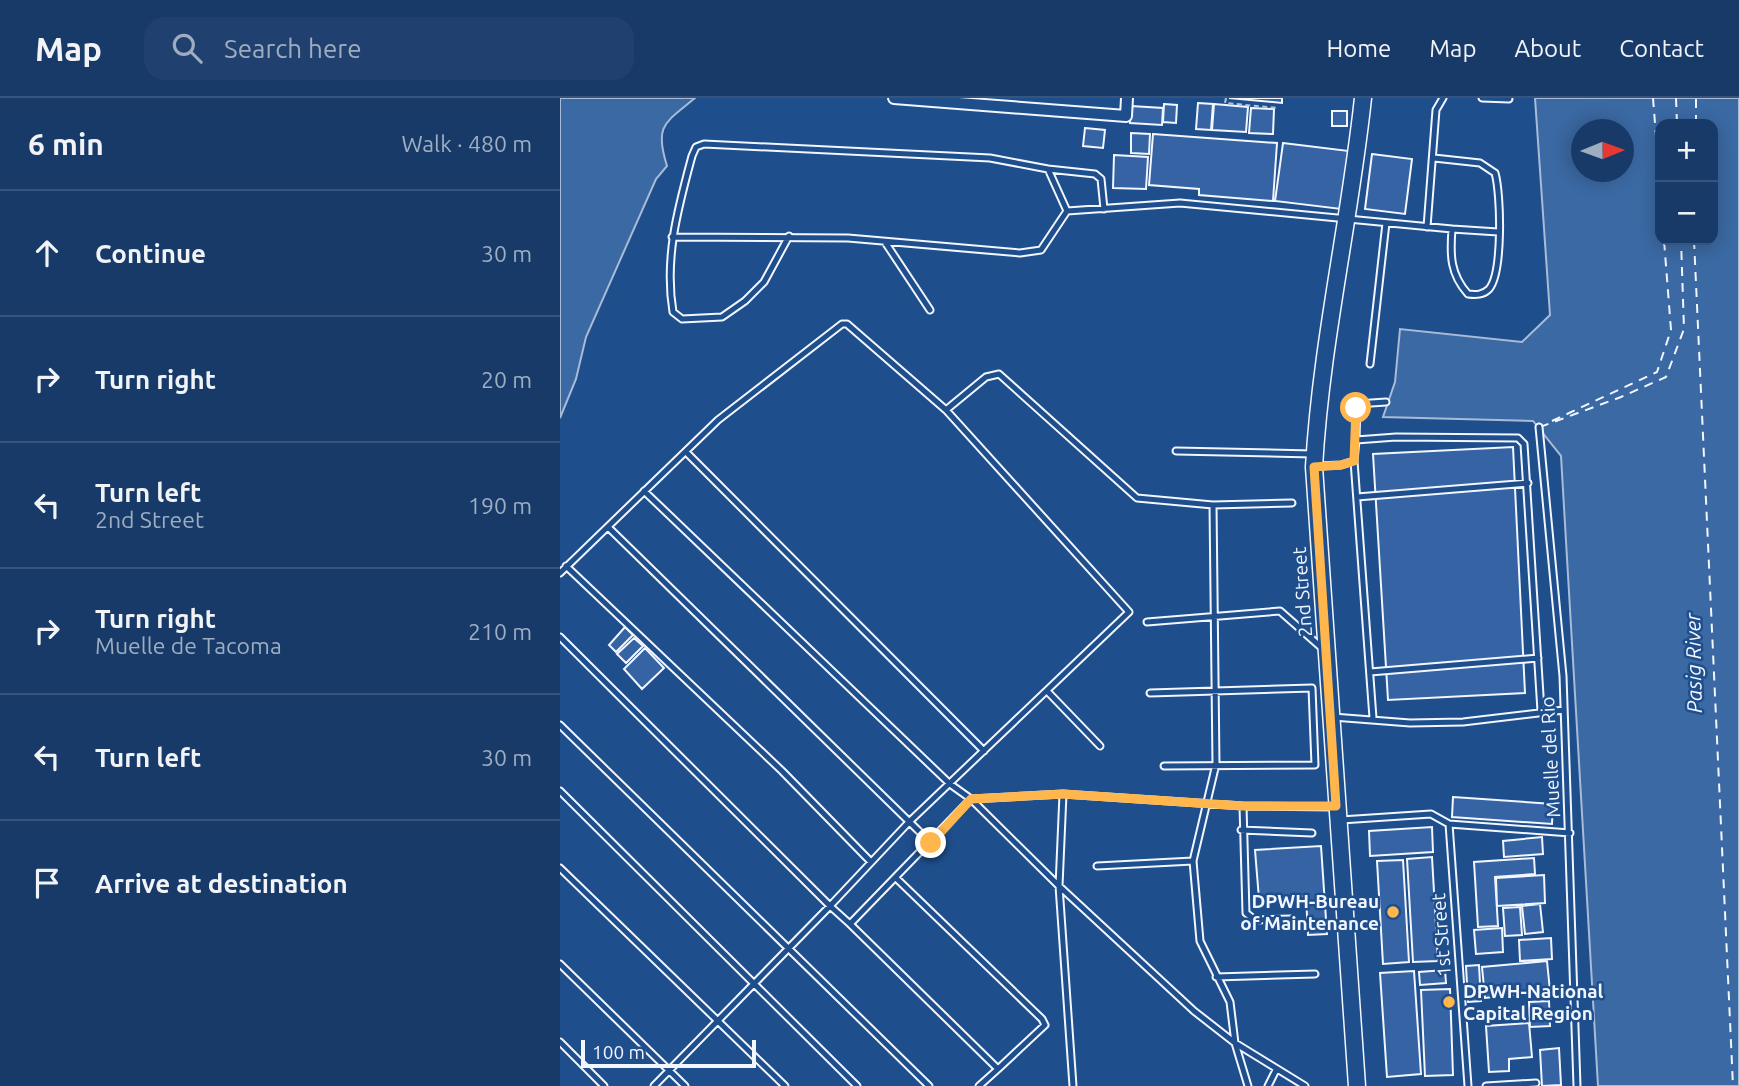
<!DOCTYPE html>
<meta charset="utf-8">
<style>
body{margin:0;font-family:Ubuntu,sans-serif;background:#20416f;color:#f1f3f6}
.controls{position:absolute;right:21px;top:21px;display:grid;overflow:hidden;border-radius:14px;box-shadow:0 4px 18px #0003}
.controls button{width:63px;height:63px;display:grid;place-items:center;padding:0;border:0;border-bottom:2px solid #36547d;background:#173a69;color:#f1f3f6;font:35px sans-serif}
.compass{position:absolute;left:1011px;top:21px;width:63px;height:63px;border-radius:50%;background:#173a69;box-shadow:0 4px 18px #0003;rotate:89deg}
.scale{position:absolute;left:21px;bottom:18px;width:175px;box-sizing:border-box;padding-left:7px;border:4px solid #f2f6ff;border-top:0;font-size:19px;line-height:24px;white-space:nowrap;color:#f2f6ff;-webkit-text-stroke:5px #1f4e8c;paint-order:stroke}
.stop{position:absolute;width:21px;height:21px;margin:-16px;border:5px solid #ffb74d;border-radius:50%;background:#fff}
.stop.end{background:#ffb74d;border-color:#fff;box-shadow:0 2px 7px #0008}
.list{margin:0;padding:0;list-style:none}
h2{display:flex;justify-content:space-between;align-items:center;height:91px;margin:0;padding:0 28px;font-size:30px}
h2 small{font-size:23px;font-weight:400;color:#9eadc0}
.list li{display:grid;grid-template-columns:46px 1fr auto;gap:21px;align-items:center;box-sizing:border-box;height:126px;padding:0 28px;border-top:2px solid #36547d}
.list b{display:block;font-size:26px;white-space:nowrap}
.list p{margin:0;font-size:23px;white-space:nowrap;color:#9eadc0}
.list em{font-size:23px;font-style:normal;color:#9eadc0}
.icon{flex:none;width:38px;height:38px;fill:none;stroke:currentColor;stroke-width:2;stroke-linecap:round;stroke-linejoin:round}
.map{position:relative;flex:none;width:1179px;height:988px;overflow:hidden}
header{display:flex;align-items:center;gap:42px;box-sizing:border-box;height:98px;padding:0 35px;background:#173a69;border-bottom:2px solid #36547d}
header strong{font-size:33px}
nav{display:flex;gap:38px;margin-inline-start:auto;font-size:24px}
.search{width:490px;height:63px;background:#20416f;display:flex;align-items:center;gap:18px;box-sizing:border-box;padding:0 24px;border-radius:21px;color:#9eadc0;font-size:26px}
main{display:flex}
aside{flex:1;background:#173a69}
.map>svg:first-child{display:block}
.water{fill:#3b69a3;stroke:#a8bbd7;stroke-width:2;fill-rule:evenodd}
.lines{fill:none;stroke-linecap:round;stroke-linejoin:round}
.ferry{stroke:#f2f6ff;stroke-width:2;stroke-dasharray:9 7;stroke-linecap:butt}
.building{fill:#3563a3;stroke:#f2f6ff;stroke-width:2}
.lane-casing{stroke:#f2f6ff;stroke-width:9}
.street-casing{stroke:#f2f6ff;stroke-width:14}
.secondary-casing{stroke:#f2f6ff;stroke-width:19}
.path{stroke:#b3c4dc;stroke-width:2;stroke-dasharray:5 3.5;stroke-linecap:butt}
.lane{stroke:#1f4e8c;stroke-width:5}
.street{stroke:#1f4e8c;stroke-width:10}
.secondary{stroke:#1f4e8c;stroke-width:16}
.route{stroke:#ffb74d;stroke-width:9}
.poi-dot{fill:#ffb74d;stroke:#1f4e8c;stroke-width:2.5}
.labels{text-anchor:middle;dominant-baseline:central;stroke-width:5;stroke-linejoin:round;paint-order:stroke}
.street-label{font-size:19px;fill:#f2f6ff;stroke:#1f4e8c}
.poi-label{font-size:19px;font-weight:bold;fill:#f2f6ff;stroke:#1f4e8c;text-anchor:end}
.water-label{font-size:21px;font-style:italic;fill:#f2f6ff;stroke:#1f4e8c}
</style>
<header>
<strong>Map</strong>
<div class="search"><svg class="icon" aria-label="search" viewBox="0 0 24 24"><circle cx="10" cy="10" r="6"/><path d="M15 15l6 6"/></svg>Search here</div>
<nav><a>Home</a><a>Map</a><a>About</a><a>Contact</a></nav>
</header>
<main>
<aside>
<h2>6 min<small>Walk · 480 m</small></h2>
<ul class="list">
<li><svg class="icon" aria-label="ahead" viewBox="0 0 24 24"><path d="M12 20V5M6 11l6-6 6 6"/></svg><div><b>Continue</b></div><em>30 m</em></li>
<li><svg class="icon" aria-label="right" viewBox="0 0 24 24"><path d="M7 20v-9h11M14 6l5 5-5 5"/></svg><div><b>Turn right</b></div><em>20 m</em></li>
<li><svg class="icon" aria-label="left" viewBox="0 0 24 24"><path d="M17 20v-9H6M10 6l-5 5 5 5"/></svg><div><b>Turn left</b><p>2nd Street</p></div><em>190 m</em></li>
<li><svg class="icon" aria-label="right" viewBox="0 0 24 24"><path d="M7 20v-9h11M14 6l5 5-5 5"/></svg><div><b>Turn right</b><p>Muelle de Tacoma</p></div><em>210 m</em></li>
<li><svg class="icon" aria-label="left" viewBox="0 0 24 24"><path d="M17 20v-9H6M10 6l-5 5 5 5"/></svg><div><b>Turn left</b></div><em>30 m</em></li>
<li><svg class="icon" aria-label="arrive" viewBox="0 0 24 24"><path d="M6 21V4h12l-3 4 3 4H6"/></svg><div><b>Arrive at destination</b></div></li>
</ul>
</aside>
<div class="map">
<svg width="1179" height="988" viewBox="0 0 1179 988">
<rect width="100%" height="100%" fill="#1f4e8c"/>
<path class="water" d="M0,0H135C105,25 94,27 107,68L96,81L26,239L16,281L0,320Z
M975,0H1179V988H1038L1001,358L973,323L823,319L835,284L840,231L962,244L990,217ZM1100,26H1153V142H1100ZM1021,32H1064V74H1021Z"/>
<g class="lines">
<path class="ferry" d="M1093,0L1100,88
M1116,0L1117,26
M1136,26V0
M1134,142L1173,988
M992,323L1097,274L1111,232L1104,142
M980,329L1061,299L1106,279L1124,231L1121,142"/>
</g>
<path class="building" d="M669,0H722V5Z
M638,5L653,6L651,32L636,31Z
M604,6L617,7L616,25L603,24Z
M654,6L688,9L686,34L652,32Z
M571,8L603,10L602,27L570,25Z
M691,10L714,11L713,36L689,35Z
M772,13H787V28H772Z
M525,30L545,32L543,50L523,48Z
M571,35L590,36L589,56L571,55Z
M593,36L717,45L713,103L639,97V91L589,87Z
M723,45L789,53L781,111L715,103Z
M812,56L852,61L845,116L805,111Z
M554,57L588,59L586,91L553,90Z
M953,349L965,595L828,602L813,356Z
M65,529L73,537L56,554L49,547Z
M74,540L83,548L66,565L57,556Z
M85,550L104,570L82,591L64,571Z
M893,699L993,706L992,726L892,719Z
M872,729L873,754L810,758L809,733Z
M982,739L983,756L944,759L943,743Z
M761,748L767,836L748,837L746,798L699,801L695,752Z
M872,759L878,863L853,864L847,761Z
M974,760L975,776L935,779L938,828L918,829L914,764Z
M843,762L849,864L823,866L817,763Z
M984,777L985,805L937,808L936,780Z
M980,806L983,834L965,836L962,808Z
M960,809L962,837L945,838L943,810Z
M942,830L943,854L916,856L914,832Z
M991,840L992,861L960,863L959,842Z
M987,863L990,893L925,900L922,869Z
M919,867L921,903L908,904L906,868Z
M885,872L886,885L860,887L859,874Z
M854,873L861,976L827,979L820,875Z
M890,891L893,977L865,978L861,892Z
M989,903L990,928L970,929L969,904Z
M969,925L972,959L949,961V973L929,974L926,928Z
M999,950L1001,987L982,988L980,952Z"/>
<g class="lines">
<defs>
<path id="lane" d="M922,0L949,1
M488,71L535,76L541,81L544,111
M867,129L876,12L883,0
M892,131L938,134
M229,138L204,184L185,203L162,219L122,221L113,214C104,160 118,110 132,58L136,49L144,46L430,60L488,71L507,113
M112,139L288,140L460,155L481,152L507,113L620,105L892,131C890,157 890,176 908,196C916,197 923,197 929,191C943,175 941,96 935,75L920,65L874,60
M325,144L370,212
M810,266L826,125
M979,329L1003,578L1017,988
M796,342L797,306L826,304
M616,353L753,356
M126,354L424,653
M794,363L813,620
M757,368L781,367L794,363L796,342L836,339L958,340L964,346L981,613
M84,393L390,686L411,701L499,788L634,913L675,945L745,988
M797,399L968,385
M653,407L732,405
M48,429L371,745
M6,468L222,673L311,764
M0,475L158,322L282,226H287L386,312L426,279L439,276L577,400L653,407L656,666L633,763L640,843L670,904L675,945L688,988
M587,524L720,513L762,550
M0,539L270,808L349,724L569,514L386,312
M810,574L978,560
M487,593L540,648
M590,595L752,590L755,667L604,668
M773,619L850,625L903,624L1004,612
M0,627L369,988
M0,693L297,988
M503,696L499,788L513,988
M411,701L503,696L683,708L775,709
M683,708L686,815L695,822L731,821
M781,722L871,716L889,726L1010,735
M889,726L908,988
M681,732L752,735
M537,768L633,763
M0,770L225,988
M336,780L482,921L485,927L438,971
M290,826L438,971L419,988
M0,866L125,988
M656,879L755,876
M0,944L44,988
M94,988L270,808L290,826L411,701
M708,988L716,972
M926,988L976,985"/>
<path id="street" d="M334,0L566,18L567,0"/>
<path id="secondary" d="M797,988L754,369C761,245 790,123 803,0"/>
</defs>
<use href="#lane" class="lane-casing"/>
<use href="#street" class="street-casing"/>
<use href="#secondary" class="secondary-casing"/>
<path class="path" d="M666,0L665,5L718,10"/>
<use href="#lane" class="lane"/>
<use href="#street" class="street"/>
<use href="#secondary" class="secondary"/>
</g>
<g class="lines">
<path class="route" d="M371,745L411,701L503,696L683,708H776L754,369L781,367L794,363L796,310"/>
</g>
<g class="poi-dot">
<circle cx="833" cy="814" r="7"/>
<circle cx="889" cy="904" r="7"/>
</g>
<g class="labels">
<g class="street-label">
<text transform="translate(742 494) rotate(-94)">2nd Street</text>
<text transform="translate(990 659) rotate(-93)">Muelle del Rio</text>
<text transform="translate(881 837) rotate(-94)">1st Street</text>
</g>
<g class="poi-label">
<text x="819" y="803">DPWH-Bureau<tspan x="819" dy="22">of Maintenance</tspan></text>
<text x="903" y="893" text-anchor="start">DPWH-National<tspan x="903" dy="22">Capital Region</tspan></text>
</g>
<g class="water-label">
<text transform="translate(1133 565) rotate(-91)">Pasig River</text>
</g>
</g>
</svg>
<div class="controls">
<button>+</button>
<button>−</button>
</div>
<svg class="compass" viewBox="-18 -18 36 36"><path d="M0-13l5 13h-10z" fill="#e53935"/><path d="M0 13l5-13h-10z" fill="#9eadc0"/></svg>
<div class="scale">100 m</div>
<div class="stop" style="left:796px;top:310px"></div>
<div class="stop end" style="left:371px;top:745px"></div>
</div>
</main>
